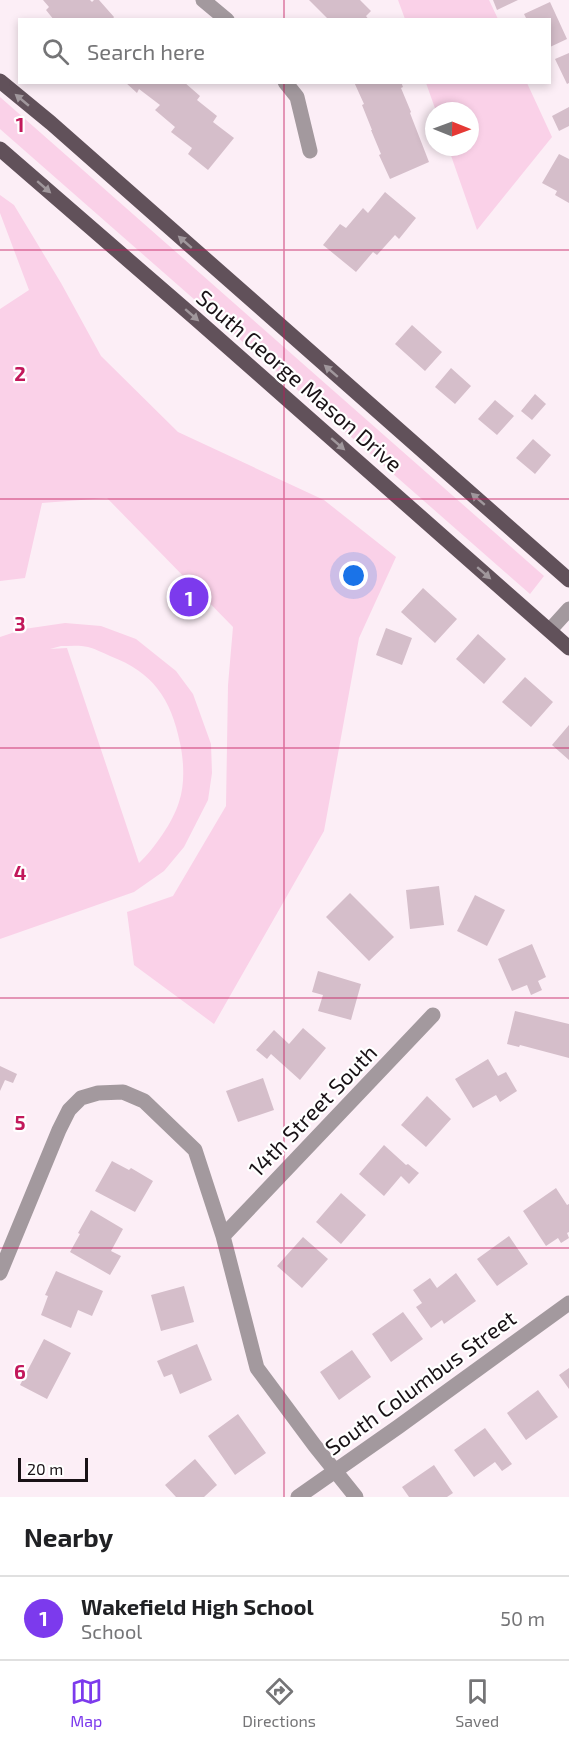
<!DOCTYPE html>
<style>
body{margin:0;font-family:"Exo 2",sans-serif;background:#f6f6f6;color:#202124}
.compass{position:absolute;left:425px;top:102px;width:54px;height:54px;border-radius:50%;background:#fff;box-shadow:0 3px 9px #0003;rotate:91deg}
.scale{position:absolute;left:18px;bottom:15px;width:70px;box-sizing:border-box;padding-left:6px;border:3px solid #191216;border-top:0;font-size:16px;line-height:21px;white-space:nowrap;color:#191216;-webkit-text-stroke:4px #fff;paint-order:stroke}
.you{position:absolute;left:354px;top:576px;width:21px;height:21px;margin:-15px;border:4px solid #fff;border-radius:50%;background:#1a73e8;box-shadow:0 0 0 9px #1a73e833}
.badge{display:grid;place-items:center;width:39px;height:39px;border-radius:50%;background:#7c3aed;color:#fff;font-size:20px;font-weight:700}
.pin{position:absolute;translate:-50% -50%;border:3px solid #fff;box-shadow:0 2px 6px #0006}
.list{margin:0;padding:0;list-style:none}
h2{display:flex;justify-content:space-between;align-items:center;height:78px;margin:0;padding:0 24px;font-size:26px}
h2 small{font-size:20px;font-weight:400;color:#757577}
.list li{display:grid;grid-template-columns:39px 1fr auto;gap:18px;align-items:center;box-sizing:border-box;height:84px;padding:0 24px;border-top:2px solid #e0e0e0}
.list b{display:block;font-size:22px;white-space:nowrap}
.list p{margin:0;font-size:20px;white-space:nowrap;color:#757577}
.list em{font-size:20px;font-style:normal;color:#757577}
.icon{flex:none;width:33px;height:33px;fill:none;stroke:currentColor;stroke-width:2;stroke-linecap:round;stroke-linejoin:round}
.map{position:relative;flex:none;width:569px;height:1497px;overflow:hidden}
.search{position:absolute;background:#fff;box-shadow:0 3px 9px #0003;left:18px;right:18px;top:18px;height:66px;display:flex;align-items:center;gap:15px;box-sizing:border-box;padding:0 21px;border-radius:0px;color:#757577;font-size:22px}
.sheet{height:162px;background:#fff}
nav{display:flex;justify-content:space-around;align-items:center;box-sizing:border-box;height:84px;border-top:2px solid #e0e0e0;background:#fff;font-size:16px;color:#757577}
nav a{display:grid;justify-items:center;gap:3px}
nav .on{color:#7c3aed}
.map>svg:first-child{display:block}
.green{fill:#fad1e8;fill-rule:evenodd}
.building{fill:#d5beca}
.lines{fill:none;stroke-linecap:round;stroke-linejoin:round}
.minor{stroke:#a3999e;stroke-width:15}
.major{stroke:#61515a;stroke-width:15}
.oneway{fill:#a0979c}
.grid{fill:none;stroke:#c2185b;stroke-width:1.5;stroke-opacity:0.55}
.labels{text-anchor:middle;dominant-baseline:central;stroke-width:4.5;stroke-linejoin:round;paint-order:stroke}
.street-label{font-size:22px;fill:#191216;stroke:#fff}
.grid-label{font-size:20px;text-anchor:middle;font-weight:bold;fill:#c2185b;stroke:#fff;stroke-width:4.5;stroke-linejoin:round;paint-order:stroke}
</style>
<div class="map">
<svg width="569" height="1497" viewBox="0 0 569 1497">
<rect width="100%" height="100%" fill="#fceef6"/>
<path class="green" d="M398,0H489L498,19H405Z
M426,83H527L552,137L477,230L448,147H470V111H436Z
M0,97L544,576L530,594L0,129Z
M0,195L14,205L61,283L101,356L178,432L324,500L396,557L359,638L324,831L214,1024L134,965L127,912L173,896L226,806L228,685L233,627L107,498L42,503L25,578L0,581V309L29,290L0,213Z
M65,623L101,626L136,639L176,671L193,694L211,744L212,773L208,800L184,847L164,871L134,892L0,939V637L24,629ZM61,646C70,646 80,645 88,647C96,649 103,653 110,656C153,672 171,699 180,743C184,762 185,784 179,802C173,822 154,849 139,863L67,648L50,649Z"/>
<path class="building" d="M43,0H90L92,2L94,0H99L114,17L112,20H54L46,10L49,7Z
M309,0H360L371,11L366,16L369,20H326L327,18Z
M493,0H518L497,10Z
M550,2L567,39L550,47V20H527L524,14Z
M569,53V83L567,84L555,59Z
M125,82H184L200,96L197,100L217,116L213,122L234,138L208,170L188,154L192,148L171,132L175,127L155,110L160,105L139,89L137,93Z
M354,82H401L403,87L401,88L411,112L410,113L429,162L390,179L379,155L381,154L371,130H372L362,105L364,104Z
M569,107V126L559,131L552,116Z
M559,154L569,159V203L555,195L557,191L542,183Z
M385,192L416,218L399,239L395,235L377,255L373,252L356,272L323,245L340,224L346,228L363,208L368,213Z
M412,325L442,352L425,371L395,344Z
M451,368L471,386L455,404L435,387Z
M535,394L546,404L532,420L521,411Z
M495,400L514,416L497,435L478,419Z
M533,439L551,455L535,474L516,458Z
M423,588L457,619L435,643L401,612Z
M386,628L412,638L402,665L376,655Z
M478,634L506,659L484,684L456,659Z
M525,677L553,702L531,727L502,702Z
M569,725V760L552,745Z
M439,886L444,925L410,929L406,890Z
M350,893L394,937L369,961L326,917Z
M475,895L505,910L487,946L457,931Z
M532,944L546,977L538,981L542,990L531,995L527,985L512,991L498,959Z
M318,971L361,984L351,1020L318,1011L323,995L312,992Z
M515,1011L569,1024V1058L520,1045L519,1047L507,1044Z
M303,1028L326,1048L300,1080L271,1054L267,1059L256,1050L274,1030L289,1044Z
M488,1059L498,1076L506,1072L517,1091L500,1102L496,1095L473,1108L455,1079Z
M0,1066L17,1074L13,1083L5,1080L0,1091Z
M263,1078L274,1110L238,1122L226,1091Z
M427,1096L451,1119L426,1147L401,1125Z
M384,1145L406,1165L408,1164L419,1173L409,1184L401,1176L384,1196L359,1174Z
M112,1161L129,1170L131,1168L153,1181L135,1212L95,1191Z
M556,1188L567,1205L569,1204V1232L567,1233L569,1238L561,1243L558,1238L546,1246L523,1211Z
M341,1193L366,1215L341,1244L316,1222Z
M91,1210L123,1229L111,1251L121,1256L110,1275L70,1252L80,1234L78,1233Z
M509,1236L528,1264L497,1286L477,1259Z
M303,1237L328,1259L302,1288L277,1266Z
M56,1271L103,1291L92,1316L78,1310L71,1328L41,1315L48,1296L45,1295Z
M456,1273L476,1301L444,1324L442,1320L431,1328L416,1307L422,1303L413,1290L430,1278L437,1288Z
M184,1286L194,1322L161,1331L151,1295Z
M403,1312L423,1339L391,1362L372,1334Z
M44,1339L71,1353L47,1399L20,1385Z
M197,1344L212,1380L180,1394L172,1374L164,1377L157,1361Z
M352,1350L371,1377L339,1400L320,1372Z
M569,1368V1389L559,1375Z
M538,1390L558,1417L526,1440L507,1413Z
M238,1414L266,1453L235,1475L208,1436Z
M485,1428L512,1464L502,1471L495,1462L474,1477L454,1450Z
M195,1459L217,1485L204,1497H176L165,1485Z
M434,1465L453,1493L447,1497H409L402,1487Z"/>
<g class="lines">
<path class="minor" d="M203,0L227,20
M285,82L297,97L310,151
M550,630L569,609
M223,1236L433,1015
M0,1273L59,1130L69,1110L81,1098L98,1093L123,1092L144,1101L195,1150L223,1236L257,1368L315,1446L356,1497
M298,1497L398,1427L569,1303"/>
<path class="major" d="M0,81L51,123L569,580
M0,149L195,318L569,648"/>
</g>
<defs><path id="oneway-solid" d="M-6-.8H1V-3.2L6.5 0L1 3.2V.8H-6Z" transform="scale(1.5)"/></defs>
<g class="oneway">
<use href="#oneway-solid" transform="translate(22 100) rotate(-140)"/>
<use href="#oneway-solid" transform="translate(44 187) rotate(41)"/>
<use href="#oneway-solid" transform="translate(185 242) rotate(-139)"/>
<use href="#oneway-solid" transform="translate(192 315) rotate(41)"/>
<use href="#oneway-solid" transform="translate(331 371) rotate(-139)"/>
<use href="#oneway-solid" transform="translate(338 444) rotate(41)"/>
<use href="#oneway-solid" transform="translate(478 499) rotate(-139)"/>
<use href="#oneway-solid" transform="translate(484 573) rotate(41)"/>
</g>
<path class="grid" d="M284,0V20M284,82V1497M0,250H569M0,499H569M0,748H569M0,998H569M0,1248H569"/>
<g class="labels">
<g class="street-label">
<text transform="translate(300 380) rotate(41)">South George Mason Drive</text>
<text transform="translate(312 1110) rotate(-46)">14th Street South</text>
<text transform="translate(420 1382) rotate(-36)">South Columbus Street</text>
</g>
</g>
<g class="grid-label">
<text x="20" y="132">1</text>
<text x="20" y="381">2</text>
<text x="20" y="631">3</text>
<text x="20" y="880">4</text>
<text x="20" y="1130">5</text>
<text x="20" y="1379">6</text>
</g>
</svg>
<svg class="compass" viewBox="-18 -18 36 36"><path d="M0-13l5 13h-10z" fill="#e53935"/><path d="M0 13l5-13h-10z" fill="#757577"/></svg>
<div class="scale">20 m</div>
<div class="you"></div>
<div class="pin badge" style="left:189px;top:597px">1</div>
<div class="search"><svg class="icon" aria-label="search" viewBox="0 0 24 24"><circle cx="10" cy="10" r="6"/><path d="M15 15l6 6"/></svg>Search here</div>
</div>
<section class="sheet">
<h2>Nearby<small></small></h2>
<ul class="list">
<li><span class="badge">1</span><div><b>Wakefield High School</b><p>School</p></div><em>50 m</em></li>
</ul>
</section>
<nav>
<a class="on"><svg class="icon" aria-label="map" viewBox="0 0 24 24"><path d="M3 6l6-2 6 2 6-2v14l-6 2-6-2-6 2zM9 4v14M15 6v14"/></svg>Map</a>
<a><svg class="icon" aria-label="directions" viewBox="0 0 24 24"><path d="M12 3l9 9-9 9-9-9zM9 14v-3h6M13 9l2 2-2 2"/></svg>Directions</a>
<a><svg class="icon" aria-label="saved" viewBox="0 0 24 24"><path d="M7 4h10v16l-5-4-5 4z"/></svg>Saved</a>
</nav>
